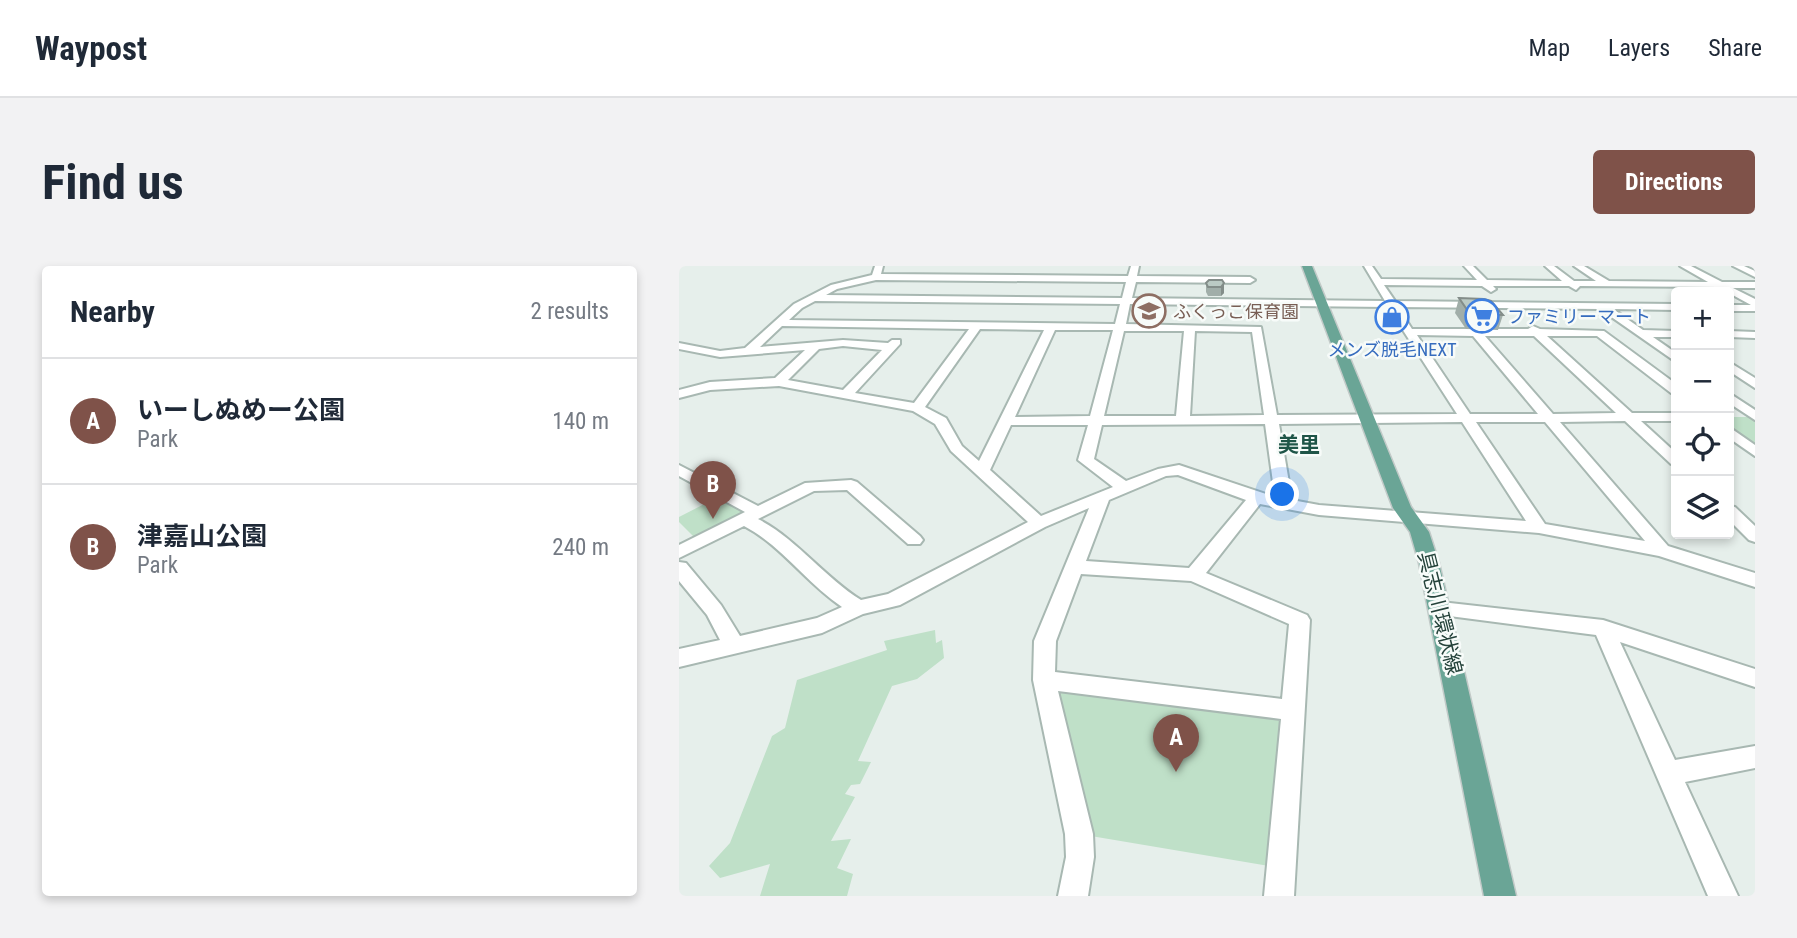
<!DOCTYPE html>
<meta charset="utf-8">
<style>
body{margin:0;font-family:"Roboto Condensed","Noto Sans JP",sans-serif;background:#f2f2f3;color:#1f2937}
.controls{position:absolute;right:21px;top:21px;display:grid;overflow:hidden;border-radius:7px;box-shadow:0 4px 10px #0003}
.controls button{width:63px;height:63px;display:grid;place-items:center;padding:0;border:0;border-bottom:2px solid #e0e1e3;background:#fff;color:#1f2937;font:35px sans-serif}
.you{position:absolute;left:604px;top:229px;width:24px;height:24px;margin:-18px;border:5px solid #fff;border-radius:50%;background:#1a73e8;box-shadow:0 0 0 10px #1a73e833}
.badge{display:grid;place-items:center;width:46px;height:46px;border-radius:50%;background:#7f5249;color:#fff;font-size:23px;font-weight:700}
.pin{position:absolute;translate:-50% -58px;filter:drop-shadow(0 2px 4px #0008)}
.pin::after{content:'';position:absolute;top:37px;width:24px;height:21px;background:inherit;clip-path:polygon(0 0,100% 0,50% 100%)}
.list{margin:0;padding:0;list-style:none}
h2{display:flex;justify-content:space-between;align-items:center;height:91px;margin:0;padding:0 28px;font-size:30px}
h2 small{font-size:23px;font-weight:400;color:#747a83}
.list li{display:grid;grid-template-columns:46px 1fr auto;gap:21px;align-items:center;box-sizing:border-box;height:126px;padding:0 28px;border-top:2px solid #e0e1e3}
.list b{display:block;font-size:26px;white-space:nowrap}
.list p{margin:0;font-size:23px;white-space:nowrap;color:#747a83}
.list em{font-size:23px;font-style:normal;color:#747a83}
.icon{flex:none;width:38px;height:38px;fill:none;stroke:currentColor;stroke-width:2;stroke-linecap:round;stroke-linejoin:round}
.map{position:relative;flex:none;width:1076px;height:630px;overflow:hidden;border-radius:7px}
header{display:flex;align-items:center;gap:42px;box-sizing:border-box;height:98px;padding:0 35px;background:#fff;border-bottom:2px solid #e0e1e3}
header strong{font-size:33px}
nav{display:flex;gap:38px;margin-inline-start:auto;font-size:24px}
.intro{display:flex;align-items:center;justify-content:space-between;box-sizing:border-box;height:168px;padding:0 42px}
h1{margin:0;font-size:49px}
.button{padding:18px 32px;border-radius:7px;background:#7f5249;color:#fff;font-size:24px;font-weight:700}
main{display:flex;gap:42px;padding:0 42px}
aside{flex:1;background:#fff;border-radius:7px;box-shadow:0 4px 10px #0003}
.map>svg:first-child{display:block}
.green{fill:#bfe0c8}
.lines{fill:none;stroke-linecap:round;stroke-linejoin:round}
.minor-casing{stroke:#a8b8b2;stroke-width:4}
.major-casing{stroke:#c2cac8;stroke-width:3}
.minor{fill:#fff;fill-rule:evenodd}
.major{fill:#6aa596;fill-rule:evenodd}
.wall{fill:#a1aea9}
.shaded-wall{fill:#838d89}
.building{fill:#bbcac4;stroke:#838d89;stroke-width:2}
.labels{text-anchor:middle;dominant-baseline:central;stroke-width:5;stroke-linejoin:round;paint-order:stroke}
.far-education-label{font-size:18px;fill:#785e54;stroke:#f7fbf9;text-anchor:start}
.far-shop-label{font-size:18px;fill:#366cbe;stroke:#f7fbf9;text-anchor:start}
.far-quarter-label{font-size:21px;font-weight:bold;fill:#1f5548;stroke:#f7fbf9}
.street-label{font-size:21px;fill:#24423a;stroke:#f7fbf9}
</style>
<header>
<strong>Waypost</strong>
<nav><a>Map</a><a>Layers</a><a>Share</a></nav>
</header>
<div class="intro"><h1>Find us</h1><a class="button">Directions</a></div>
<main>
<aside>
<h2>Nearby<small>2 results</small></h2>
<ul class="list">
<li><span class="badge">A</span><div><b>いーしぬめー公園</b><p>Park</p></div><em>140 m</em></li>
<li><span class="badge">B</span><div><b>津嘉山公園</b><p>Park</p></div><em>240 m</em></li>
</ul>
</aside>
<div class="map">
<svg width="1076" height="630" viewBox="0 0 1076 630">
<rect width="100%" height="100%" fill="#e6efeb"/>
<path class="green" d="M1050,151H1076V186L1050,165Z
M43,229L80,247L20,276L0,256V251Z
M256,364L257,377L263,374L265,392L238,413L213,420L179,495L192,496L181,518L172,519L166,528L176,531L152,575L172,573L158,602L174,608L168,630H81L91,598L41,612L30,600L51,577L93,470L106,462L118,414L208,384L205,375Z
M365,414L613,444L602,602L400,568Z"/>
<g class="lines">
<defs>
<path id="minor" d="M196,0H204L202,8L449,10L452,0H460L458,10L571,11L576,14L571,17L457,16L453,32L706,35L685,0H693L702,13L798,14L785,0H794L808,14L883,15L866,0H875L895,15H917L895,0H905L930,15L1029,16L1001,0H1012L1043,16H1076V22H1054L1076,33V45H1050V39H1072L1039,21L901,20L897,24L890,20H814L817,23L812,26L803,20L705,19L716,35L997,38V44L934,43L964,64L997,65V71H974L997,87V96L921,43L719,41L733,63H849L854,60L861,63L925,65L997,118V128L992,127L918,70H868L953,147H997V155H962L997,187V200L992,198L946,155L881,156L989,280L1076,307V321L980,290L860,267L640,249L581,238L527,307L628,349L631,354L615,630H585L602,453L379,425L414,568L415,591L409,630H379L387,591L386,568L354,414L355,375L410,242L366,261L221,339L184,348L143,367L0,401V383L41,374L28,349L0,315V296L7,297L42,339L61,370L138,352L163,341C127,317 103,280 65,260L0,292V279L66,246L0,210V199L79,240L126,217L172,214L178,216L241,270L244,274L241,278H229L168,224L135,225L79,253C118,273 145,311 182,334L209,328L349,256L272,185L256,158L234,145L100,120L31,124L0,132V124L31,116L96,112L126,84L41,91L0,83V77L41,85L66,82L115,38L152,19L193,9ZM197,14L447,16L443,32L147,29L158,23ZM136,35L441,38L436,58L110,54L123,42ZM451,38L709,41L778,148L598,149L582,61L447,58ZM103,60L290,63L235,137L176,127L221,78V74H213L209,77L164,74L81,81ZM301,63L365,64L300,195L283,180L267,152L246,141ZM376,64H434L411,150L336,151ZM445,65H505L497,150H425ZM516,65L573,66L585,149L511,150ZM738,69L794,70L859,148H791ZM806,70H855L937,147L874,148ZM164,80L203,84L164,124L109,114L140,83ZM783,156L847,255L640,239L613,234L600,158ZM797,156H866L966,275L866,258ZM586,158L596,231L500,199L479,203L447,215L415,193L423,159ZM332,159H409L399,194L434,221L362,250L311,204ZM499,209L567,234L510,302L407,295L430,234L487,210ZM402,308L512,315L610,358L603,433L376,406L377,375Z
M1054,0H1065L1076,5V11Z
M1050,65L1076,66V72L1050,71Z
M1050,96L1076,112V122L1050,105Z
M1050,127L1076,144V154L1050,137Z
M1050,161L1076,179V190L1050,172Z
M1050,240L1056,241L1076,260V276L1070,274L1050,254Z
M762,336L924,354L1076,403V421L941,376L996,494L1076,480V502L1006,516L1059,630H1029L917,369L755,348L752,343L755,338Z"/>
<path id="major" d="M623,0H633L732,241L750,266L760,297L837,630H805L740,297L731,266L714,242Z"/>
</defs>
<use href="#minor" class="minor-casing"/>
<use href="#major" class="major-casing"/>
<use href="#minor" class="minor"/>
<use href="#major" class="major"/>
</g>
<path class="wall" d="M543,14L545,27L542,30H529L527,26V17Z
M780,32L824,49L819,64L787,63L776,47Z"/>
<path class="shaded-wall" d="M545,17V27L542,30V21Z"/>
<path class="building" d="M530,14H543L545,17L542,21H529L527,17Z
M780,32L805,33L812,35L824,49L791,48Z"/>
<defs>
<symbol id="school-ring" viewBox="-11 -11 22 22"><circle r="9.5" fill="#f7fbf9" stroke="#8d6e63" stroke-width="1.5"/><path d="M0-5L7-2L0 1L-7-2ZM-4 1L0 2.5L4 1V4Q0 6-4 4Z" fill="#8d6e63"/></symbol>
<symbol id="supermarket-ring" viewBox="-11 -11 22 22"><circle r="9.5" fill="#f7fbf9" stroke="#3f7fe0" stroke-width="1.5"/><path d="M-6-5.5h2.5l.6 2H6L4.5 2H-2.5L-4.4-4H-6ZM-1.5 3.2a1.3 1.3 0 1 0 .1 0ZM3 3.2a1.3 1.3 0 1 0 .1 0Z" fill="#3f7fe0"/></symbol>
<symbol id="shop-ring" viewBox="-11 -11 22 22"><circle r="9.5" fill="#f7fbf9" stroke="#3f7fe0" stroke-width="1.5"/><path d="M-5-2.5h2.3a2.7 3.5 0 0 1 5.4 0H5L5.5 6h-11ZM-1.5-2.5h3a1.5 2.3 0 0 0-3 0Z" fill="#3f7fe0"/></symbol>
</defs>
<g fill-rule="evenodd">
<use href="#school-ring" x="451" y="26" width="38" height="38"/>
<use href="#supermarket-ring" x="784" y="31" width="38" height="38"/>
<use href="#shop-ring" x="694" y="32" width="38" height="38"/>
</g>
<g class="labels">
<g class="far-education-label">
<text x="494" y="45">ふくっこ保育園</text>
</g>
<g class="far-shop-label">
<text x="828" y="50">ファミリーマート</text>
<text x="713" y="83" text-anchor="middle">メンズ脱毛NEXT</text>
</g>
<g class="far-quarter-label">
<text x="620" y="179">美里</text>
</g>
<g class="street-label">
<text transform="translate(761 347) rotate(76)">具志川環状線</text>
</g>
</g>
</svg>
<div class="controls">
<button>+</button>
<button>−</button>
<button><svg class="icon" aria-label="locate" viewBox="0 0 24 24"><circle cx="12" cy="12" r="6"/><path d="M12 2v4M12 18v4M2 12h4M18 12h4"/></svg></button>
<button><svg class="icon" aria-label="layers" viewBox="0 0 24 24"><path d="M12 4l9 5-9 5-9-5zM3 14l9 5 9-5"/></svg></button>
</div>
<div class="you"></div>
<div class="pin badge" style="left:497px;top:506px">A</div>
<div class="pin badge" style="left:34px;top:253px">B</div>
</div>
</main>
